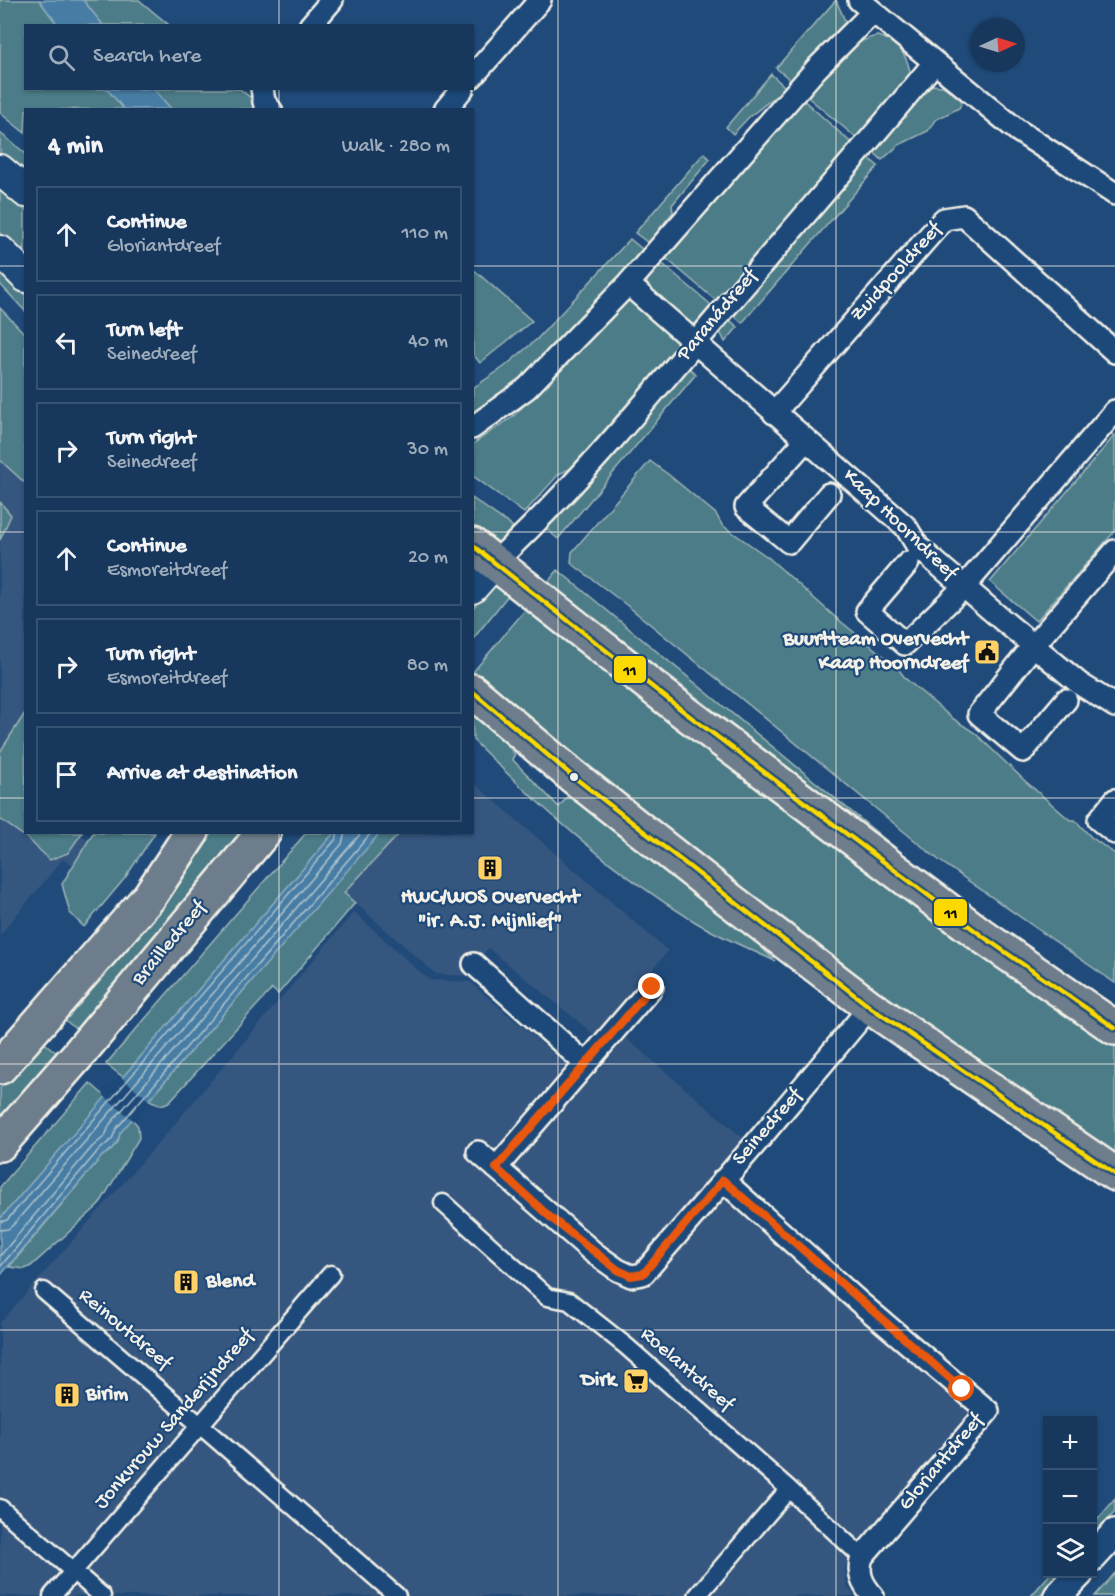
<!DOCTYPE html>
<meta charset="utf-8">
<style>
body{margin:0;font-family:"Gochi Hand",sans-serif;background:#203f62;color:#f1f3f6}
.controls{position:absolute;right:18px;bottom:18px;display:grid;overflow:hidden;border-radius:0px;box-shadow:0 2px 4px #0004}
.controls button{width:54px;height:54px;display:grid;place-items:center;padding:0;border:0;border-bottom:2px solid #365272;background:#17385c;color:#f1f3f6;font:30px sans-serif}
.compass{position:absolute;left:971px;top:18px;width:54px;height:54px;border-radius:50%;background:#17385c;box-shadow:0 2px 4px #0004;rotate:86deg}
.stop{position:absolute;width:18px;height:18px;margin:-14px;border:4px solid #ea580c;border-radius:50%;background:#fff}
.stop.end{background:#ea580c;border-color:#fff;box-shadow:0 2px 6px #0008}
.list{margin:0;padding:0;list-style:none}
h2{display:flex;justify-content:space-between;align-items:center;height:78px;margin:0;padding:0 24px;font-size:26px}
h2 small{font-size:20px;font-weight:400;color:#9eacbb}
.list li{display:grid;grid-template-columns:39px 1fr auto;gap:18px;align-items:center;box-sizing:border-box;height:96px;margin:0 12px 12px;padding:0 12px;border:2px solid #365272;border-radius:0px}
.list b{display:block;font-size:22px;white-space:nowrap}
.list p{margin:0;font-size:20px;white-space:nowrap;color:#9eacbb}
.list em{font-size:20px;font-style:normal;color:#9eacbb}
.icon{flex:none;width:33px;height:33px;fill:none;stroke:currentColor;stroke-width:2;stroke-linecap:round;stroke-linejoin:round}
.map{position:relative;flex:none;width:1115px;height:1596px;overflow:hidden}
.search{position:absolute;background:#17385c;box-shadow:0 2px 4px #0004;left:24px;top:24px;width:450px;height:66px;display:flex;align-items:center;gap:15px;box-sizing:border-box;padding:0 21px;border-radius:0px;color:#9eacbb;font-size:22px}
.panel{position:absolute;background:#17385c;box-shadow:0 2px 4px #0004;left:24px;top:108px;width:450px;height:726px;border-radius:0px}
.map>svg:first-child{display:block}
.built{fill:#36577f}
.green{fill:#4c7c87;stroke:#a0b6b8;stroke-width:1.5}
.water{fill:#477da4;stroke:#8cabbf;stroke-width:1.5}
.pier{fill:#1f4a7a}
.lines{fill:none;stroke-linecap:round;stroke-linejoin:round}
.shore{stroke:#afc3cd;stroke-width:1.5}
.pedestrian-casing{stroke:#f4f1e8;stroke-width:21}
.minor-casing{stroke:#f4f1e8;stroke-width:26}
.tertiary-casing{stroke:#f4f1e8;stroke-width:32}
.secondary-casing{stroke:#f4f1e8;stroke-width:34}
.primary-casing{stroke:#f4f1e8;stroke-width:38}
.pedestrian{stroke:#1f4a7a;stroke-width:16}
.minor{stroke:#1f4a7a;stroke-width:21}
.tertiary{stroke:#1f4a7a;stroke-width:27}
.secondary{stroke:#1f4a7a;stroke-width:30}
.primary{stroke:#6d7d8c;stroke-width:33}
.bus-1-casing{stroke:#1f4a7a;stroke-width:9}
.bus-1{stroke:#fcd900;stroke-width:4.5}
.route{stroke:#ea580c;stroke-width:8}
.grid{fill:none;stroke:#f4f1e8;stroke-width:1.5;stroke-opacity:0.55}
.bus-dot{fill:#f4f1e8;stroke:#1f4a7a;stroke-width:2}
.labels{text-anchor:middle;dominant-baseline:central;stroke-width:4.5;stroke-linejoin:round;paint-order:stroke}
.street-label{font-size:21px;fill:#f4f1e8;stroke:#1f4a7a}
.poi-label{font-size:21px;font-weight:bold;fill:#f4f1e8;stroke:#1f4a7a;text-anchor:end}
.line-badge{stroke:#1f4a7a;stroke-width:2}
.pale-badge-label{font-size:16px;text-anchor:middle;font-weight:bold;fill:#111}
</style>
<div class="map">
<svg width="1115" height="1596" viewBox="0 0 1115 1596">
<rect width="100%" height="100%" fill="#1f4a7a"/>
<filter id="ink" filterUnits="userSpaceOnUse"><feTurbulence type="fractalNoise" baseFrequency=".0167" numOctaves="2"/><feDisplacementMap in="SourceGraphic" scale="12" xChannelSelector="R" yChannelSelector="G"/><feConvolveMatrix kernelMatrix="1 2 1 2 8 2 1 2 1" color-interpolation-filters="sRGB"/></filter>
<g filter="url(#ink)">
<path class="built" d="M0,460L25,483L26,832L84,833L82,836L95,844L80,869L63,859L0,935Z
M474,783L668,951L596,1036L488,948L464,976L436,974L344,893L400,833L472,832Z
M354,912L429,980L470,982L588,1083L626,1038L757,1150L729,1184L984,1412L878,1527L849,1554L845,1569L847,1587L855,1596H0V1323L161,1140Z"/>
<path class="green" d="M0,0H39L58,25L26,26V88L107,89L124,109L26,110L25,133L0,113Z
M83,0H139L169,25H103Z
M836,0L846,23L794,83L776,68Z
M877,36C899,41 908,56 911,77L860,141L804,94C825,73 846,42 877,36Z
M771,74L786,88L749,117L733,134L726,127Z
M930,85L943,86L963,100L959,108L935,120L928,131L899,145L882,160L870,149L924,87Z
M154,89H240L264,109H171Z
M800,97L856,147L720,304L662,255Z
M0,133L25,153V179L0,158Z
M704,153L710,159L672,205L673,212L658,231L651,245L635,233Z
M865,155L878,166L742,323L730,312Z
M0,189L25,210V260L0,236Z
M630,239L647,253L533,370L473,416V388L504,367L537,339Z
M658,260L716,309C707,319 703,327 689,323L649,289C643,276 650,270 658,260Z
M473,269L532,321L480,363L473,354Z
M0,273L18,285L25,294V311L0,284Z
M627,301L636,302L676,336L680,348L586,461L559,474L524,513L473,476V444L511,418L549,382L619,305Z
M0,308L25,334V483L0,460Z
M726,317L738,327L725,342L719,330Z
M685,365L696,374L558,539L544,527Z
M1115,435V531L1036,621L990,582Z
M650,461L669,475L716,514L722,525L769,558L834,616L896,666L906,679L952,718L975,733L1024,780L1070,820H1075L1091,837L1115,854V983L940,861L629,607L571,563L572,552Z
M472,498L513,527L495,548L473,531Z
M0,502L11,515L0,540Z
M558,570L915,864L918,868L559,591L548,582Z
M499,577L514,588L473,639V608Z
M531,603L1115,1041V1161L883,1000L473,677V672Z
M472,706L515,754L512,759L559,807L567,797L612,819L726,911L775,961C747,948 718,936 692,920C610,870 540,807 473,740Z
M25,713L26,832L82,833L68,853L50,860L28,839L0,819V752Z
M380,832L400,833L344,893L355,903L278,994L272,989L169,1102L161,1105L149,1100Z
M93,833H155L125,878L84,927L70,913L62,884Z
M209,833H248L84,1035L62,1018L177,882Z
M306,833H334L123,1077L106,1064Z
M41,1040L58,1054L0,1123V1088Z
M90,1083L106,1097L0,1219V1187Z
M132,1119L138,1126L139,1138L99,1205L31,1266L25,1269L9,1267L102,1156L109,1152L118,1142L120,1133Z
M1115,1499V1512L1093,1536V1525Z
M1115,1573V1596H1095Z
M1050,1574H1059L1040,1596H1031Z"/>
<path class="water" d="M39,0H83L103,25H58Z
M107,89H154L171,109H124Z
M334,833H380L120,1133C118,1144 112,1150 102,1156L0,1276V1219Z"/>
<path class="pier" d="M120,1076L151,1102L134,1121L103,1095Z"/>
<g class="lines">
<path class="shore" d="M0,1222L7,1220L336,839L338,832
M0,1230L8,1229L13,1225L342,844L345,832
M0,1256L92,1147L105,1136L110,1124L362,832
M0,1267L97,1152L112,1139L116,1129L372,832"/>
<defs>
<path id="pedestrian" d="M443,1203L547,1297L569,1301L626,1346L789,1489L862,1557
M44,1291C162,1392 280,1494 397,1596
M0,1508L102,1596
M52,1596L331,1274
M697,1596L789,1489"/>
<path id="minor" d="M859,0L1017,130L1115,194
M310,26L332,0
M472,77L540,0
M262,88L264,102L271,110
M445,110L463,88
M628,284L906,527L918,547L999,617L1080,684L1115,706
M774,413L944,219L964,216L1115,352
M472,428L527,388L628,284L816,69L873,12
M806,440L746,507L789,542L829,494
M495,562C579,484 650,396 724,309C794,227 866,146 934,63
M908,563L867,611L905,644L964,587L1115,411
M1066,700L1023,751L979,714L1033,646L1115,551
M1115,800L1099,820L1115,833
M474,964L586,1064
M478,1152L594,1253L618,1270L631,1276L643,1274L756,1143L870,1007
M496,1168L652,987
M723,1180L859,1302L988,1411L862,1557C857,1573 862,1584 873,1596"/>
<path id="tertiary" d="M1092,1558L1115,1533
M1058,1596L1079,1574"/>
<path id="secondary" d="M0,170L26,192
M0,251L26,277
M472,588L495,562"/>
<path id="primary" d="M472,545L683,711L985,938L1115,1028
M472,691L570,774L726,897L870,1007L1115,1174
M0,1067L149,897L192,832
M0,1144L77,1056L264,832"/>
</defs>
<use href="#pedestrian" class="pedestrian-casing"/>
<use href="#minor" class="minor-casing"/>
<use href="#tertiary" class="tertiary-casing"/>
<use href="#secondary" class="secondary-casing"/>
<use href="#primary" class="primary-casing"/>
<use href="#pedestrian" class="pedestrian"/>
<use href="#minor" class="minor"/>
<use href="#tertiary" class="tertiary"/>
<use href="#secondary" class="secondary"/>
<use href="#primary" class="primary"/>
<defs>
<path id="bus-1" d="M472,545L683,711L985,938L1115,1028
M472,691L570,774L870,1007L1115,1174"/>
</defs>
<use href="#bus-1" class="bus-1-casing"/>
<use href="#bus-1" class="bus-1"/>
</g>
</g>
<g class="lines" filter="url(#ink)">
<path class="route" d="M652,987L496,1168L551,1218L618,1270L631,1276L643,1274L723,1180L962,1389"/>
</g>
<path class="grid" d="M279,0V26M558,0V1596M836,0V1596M279,88V110M0,266H26M472,266H1115M0,532H26M472,532H1115M0,798H26M472,798H1115M279,832V1596M0,1064H1115M0,1330H1115"/>
<defs>
<symbol id="civic-square" viewBox="-11 -11 22 22"><rect x="-9" y="-9" width="18" height="18" rx="4" fill="#ffd166" stroke="#1f4a7a"/><path d="M-.6-6.5H3V-4.5H.6V-3L4-1V1h2V6H-6V1h2V-1L-.6-3ZM-1.2 2.5V6h2.4V2.5Z" fill="#111"/></symbol>
<symbol id="building-square" viewBox="-11 -11 22 22"><rect x="-9" y="-9" width="18" height="18" rx="4" fill="#ffd166" stroke="#1f4a7a"/><path d="M-4-6H4V6H1V3H-1V6H-4ZM-2.5-4.3h1.7v1.8h-1.7ZM.8-4.3h1.7v1.8H.8ZM-2.5-1h1.7V.8h-1.7ZM.8-1h1.7V.8H.8Z" fill="#111"/></symbol>
<symbol id="supermarket-square" viewBox="-11 -11 22 22"><rect x="-9" y="-9" width="18" height="18" rx="4" fill="#ffd166" stroke="#1f4a7a"/><path d="M-6-5.5h2.5l.6 2H6L4.5 2H-2.5L-4.4-4H-6ZM-1.5 3.2a1.3 1.3 0 1 0 .1 0ZM3 3.2a1.3 1.3 0 1 0 .1 0Z" fill="#111"/></symbol>
</defs>
<g fill-rule="evenodd">
<use href="#civic-square" x="972" y="637" width="30" height="30"/>
<use href="#building-square" x="475" y="853" width="30" height="30"/>
<use href="#building-square" x="171" y="1267" width="30" height="30"/>
<use href="#supermarket-square" x="621" y="1366" width="30" height="30"/>
<use href="#building-square" x="52" y="1380" width="30" height="30"/>
</g>
<circle class="bus-dot" cx="574" cy="777" r="5"/>
<g class="labels">
<g class="street-label">
<text transform="translate(897 273) rotate(-48)">Zuidpooldreef</text>
<text transform="translate(718 316) rotate(-50)">Paranádreef</text>
<text transform="translate(899 525) rotate(44)">Kaap Hoorndreef</text>
<text transform="translate(170 944) rotate(-50)">Brailledreef</text>
<text transform="translate(768 1128) rotate(-49)">Seinedreef</text>
<text transform="translate(124 1330) rotate(40)">Reinoutdreef</text>
<text transform="translate(686 1370) rotate(41)">Roelantdreef</text>
<text transform="translate(175 1420) rotate(-49)">Jonkvrouw Sanderijndreef</text>
<text transform="translate(942 1463) rotate(-50)">Gloriantdreef</text>
</g>
<g class="poi-label">
<text x="968" y="640">Buurtteam Overvecht<tspan x="968" dy="24">Kaap Hoorndreef</tspan></text>
<text x="490" y="898" text-anchor="middle">HWC/WOS Overvecht<tspan x="490" dy="24">"ir. A.J. Mijnlief"</tspan></text>
<text x="206" y="1282" text-anchor="start">Blend</text>
<text x="616" y="1381">Dirk</text>
<text x="86" y="1395" text-anchor="start">Birim</text>
</g>
</g>
<g class="line-badge">
<rect x="613" y="655" width="34" height="29" rx="6" fill="#fcd900"/>
<rect x="933" y="898" width="35" height="29" rx="6" fill="#fcd900"/>
</g>
<g class="pale-badge-label">
<text x="630" y="675">11</text>
<text x="951" y="918">11</text>
</g>
</svg>
<div class="controls">
<button>+</button>
<button>−</button>
<button><svg class="icon" aria-label="layers" viewBox="0 0 24 24"><path d="M12 4l9 5-9 5-9-5zM3 14l9 5 9-5"/></svg></button>
</div>
<svg class="compass" viewBox="-18 -18 36 36"><path d="M0-13l5 13h-10z" fill="#e53935"/><path d="M0 13l5-13h-10z" fill="#9eacbb"/></svg>
<div class="stop" style="left:962px;top:1389px"></div>
<div class="stop end" style="left:652px;top:987px"></div>
<div class="search"><svg class="icon" aria-label="search" viewBox="0 0 24 24"><circle cx="10" cy="10" r="6"/><path d="M15 15l6 6"/></svg>Search here</div>
<section class="panel">
<h2>4 min<small>Walk · 280 m</small></h2>
<ul class="list">
<li><svg class="icon" aria-label="ahead" viewBox="0 0 24 24"><path d="M12 20V5M6 11l6-6 6 6"/></svg><div><b>Continue</b><p>Gloriantdreef</p></div><em>110 m</em></li>
<li><svg class="icon" aria-label="left" viewBox="0 0 24 24"><path d="M17 20v-9H6M10 6l-5 5 5 5"/></svg><div><b>Turn left</b><p>Seinedreef</p></div><em>40 m</em></li>
<li><svg class="icon" aria-label="right" viewBox="0 0 24 24"><path d="M7 20v-9h11M14 6l5 5-5 5"/></svg><div><b>Turn right</b><p>Seinedreef</p></div><em>30 m</em></li>
<li><svg class="icon" aria-label="ahead" viewBox="0 0 24 24"><path d="M12 20V5M6 11l6-6 6 6"/></svg><div><b>Continue</b><p>Esmoreitdreef</p></div><em>20 m</em></li>
<li><svg class="icon" aria-label="right" viewBox="0 0 24 24"><path d="M7 20v-9h11M14 6l5 5-5 5"/></svg><div><b>Turn right</b><p>Esmoreitdreef</p></div><em>80 m</em></li>
<li><svg class="icon" aria-label="arrive" viewBox="0 0 24 24"><path d="M6 21V4h12l-3 4 3 4H6"/></svg><div><b>Arrive at destination</b></div></li>
</ul>
</section>
</div>
